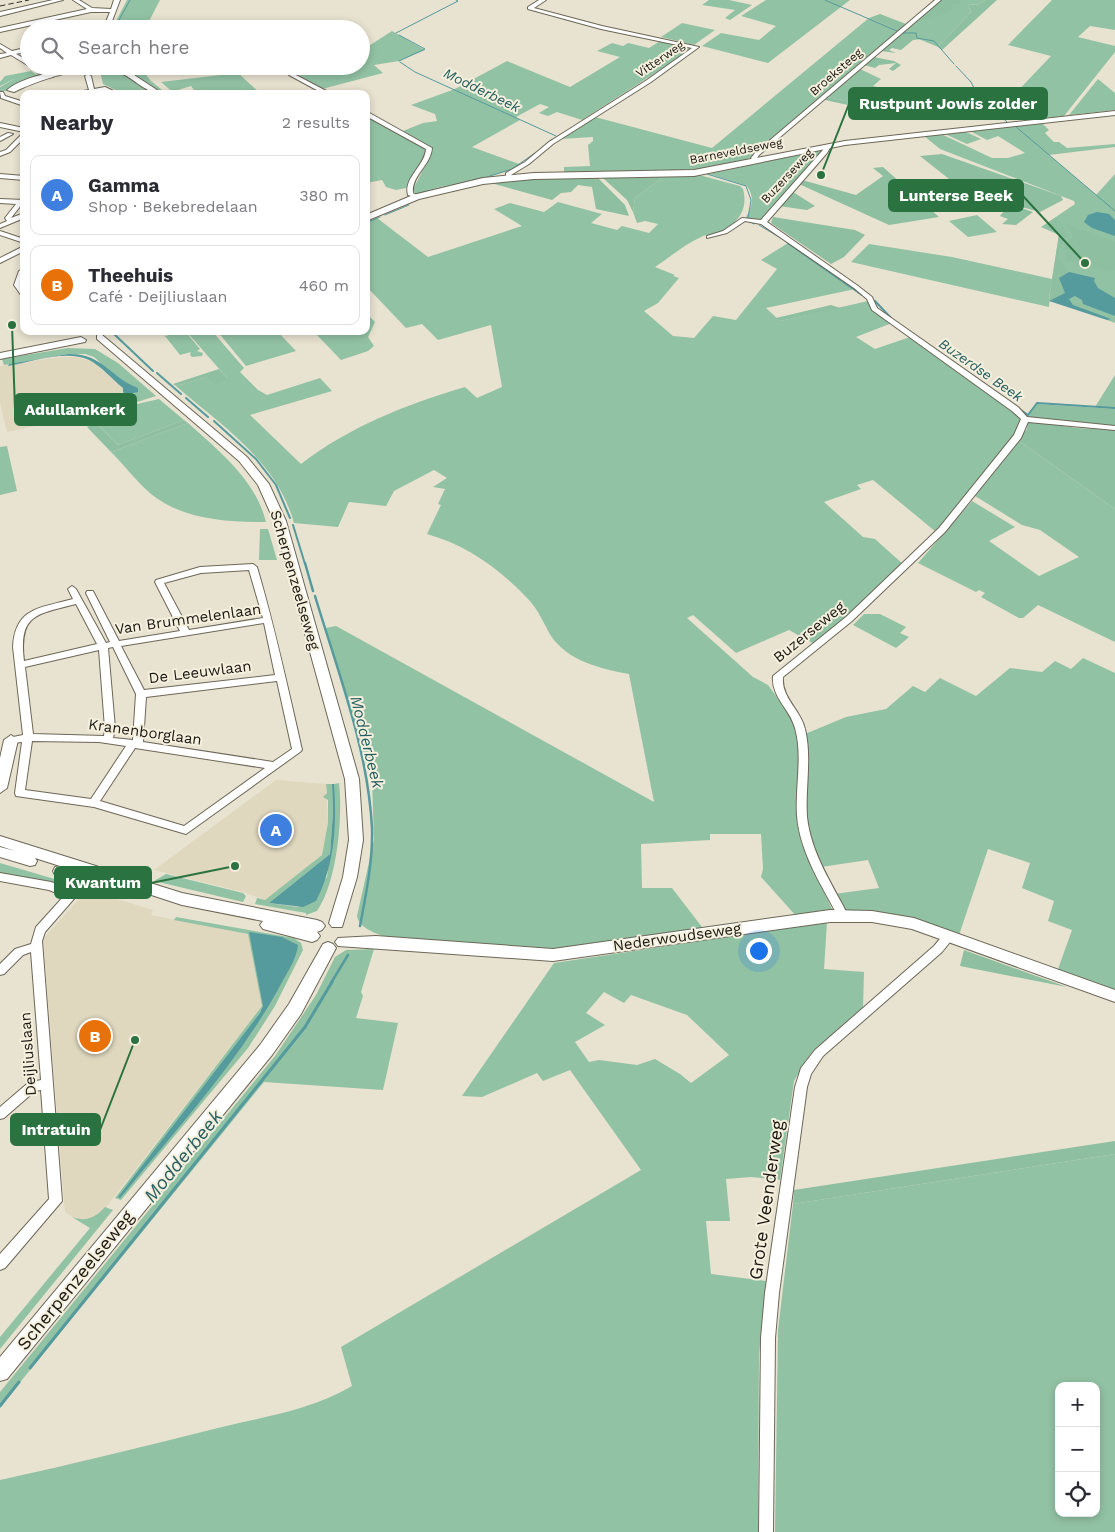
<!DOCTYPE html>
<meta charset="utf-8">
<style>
body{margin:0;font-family:"Work Sans",sans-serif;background:#f7f7f7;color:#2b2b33}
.controls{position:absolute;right:15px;bottom:15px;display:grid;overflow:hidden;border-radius:10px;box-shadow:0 2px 8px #0003}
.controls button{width:45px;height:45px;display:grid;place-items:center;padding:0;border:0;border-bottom:1px solid #e1e1e2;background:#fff;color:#2b2b33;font:25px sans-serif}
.you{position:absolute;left:758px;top:950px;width:18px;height:18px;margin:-12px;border:4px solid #fff;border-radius:50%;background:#1a73e8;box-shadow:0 0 0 8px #1a73e833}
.badge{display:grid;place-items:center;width:32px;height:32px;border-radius:50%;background:#b45309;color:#fff;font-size:16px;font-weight:700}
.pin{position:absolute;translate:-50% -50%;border:2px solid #fff;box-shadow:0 1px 5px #0006}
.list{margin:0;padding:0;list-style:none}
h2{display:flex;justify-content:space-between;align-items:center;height:65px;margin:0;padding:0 20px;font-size:21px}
h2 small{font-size:16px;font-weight:400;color:#7c7c81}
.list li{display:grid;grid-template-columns:32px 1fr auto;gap:15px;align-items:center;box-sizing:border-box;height:80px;margin:0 10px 10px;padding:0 10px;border:1px solid #e1e1e2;border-radius:10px}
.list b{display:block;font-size:19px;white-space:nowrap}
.list p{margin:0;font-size:16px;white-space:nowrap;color:#7c7c81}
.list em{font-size:16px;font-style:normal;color:#7c7c81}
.icon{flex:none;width:28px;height:28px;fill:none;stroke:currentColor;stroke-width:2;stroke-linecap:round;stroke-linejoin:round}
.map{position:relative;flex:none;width:1115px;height:1532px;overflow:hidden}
.search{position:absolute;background:#fff;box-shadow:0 2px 8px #0003;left:20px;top:20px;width:350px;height:55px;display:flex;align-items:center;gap:12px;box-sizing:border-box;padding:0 18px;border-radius:28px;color:#7c7c81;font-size:19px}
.panel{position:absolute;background:#fff;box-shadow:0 2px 8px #0003;left:20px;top:90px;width:350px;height:245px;border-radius:10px}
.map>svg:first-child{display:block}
.built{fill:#dfd7be}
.green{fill:#92c2a4;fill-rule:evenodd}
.forest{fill:#8dbfa0}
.water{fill:#559a9d}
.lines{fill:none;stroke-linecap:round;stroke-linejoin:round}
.stream-far3{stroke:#559a9d;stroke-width:1}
.stream-far2{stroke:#559a9d;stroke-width:2}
.stream-far1{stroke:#559a9d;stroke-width:2.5}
.stream{stroke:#559a9d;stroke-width:3}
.street-casing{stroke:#6c6757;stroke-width:2}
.secondary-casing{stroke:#6c6757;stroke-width:2}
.street{fill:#fff;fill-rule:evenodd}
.secondary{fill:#fff;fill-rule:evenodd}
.rail{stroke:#302e27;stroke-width:1;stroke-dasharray:5.5 3;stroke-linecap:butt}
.labels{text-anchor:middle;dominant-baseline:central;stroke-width:4;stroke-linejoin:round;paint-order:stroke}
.far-street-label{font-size:12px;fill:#1a1812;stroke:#f5efdd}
.far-water-label{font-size:14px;font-style:italic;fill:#255f61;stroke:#f5efdd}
.street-label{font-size:15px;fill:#1a1812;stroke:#f5efdd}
.water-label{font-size:16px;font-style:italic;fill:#255f61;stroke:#f5efdd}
.near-street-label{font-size:18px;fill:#1a1812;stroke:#f5efdd}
.near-water-label{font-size:19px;font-style:italic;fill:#255f61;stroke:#f5efdd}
.leader{fill:none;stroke:#2a723f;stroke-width:2}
.callout-dot{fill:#2a723f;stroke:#f5efdd;stroke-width:2}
.callout{fill:#2a723f;stroke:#2a723f;stroke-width:2}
.callout-label{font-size:16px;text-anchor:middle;font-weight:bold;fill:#fff}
</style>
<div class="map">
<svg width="1115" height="1532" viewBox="0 0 1115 1532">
<rect width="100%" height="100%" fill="#e8e2d0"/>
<path class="built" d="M60,357H77L93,362L123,388L126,395L130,396L135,405L7,432L0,402V366Z
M276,780L326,784L328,823L322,855L271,896L265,900L243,892L154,870Z
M87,890L82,896L91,899L97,893L153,910L151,915L248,934L262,1006L90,1228L65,1212L43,939Z"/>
<path class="green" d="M127,0H160L145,29H112Z
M709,0H729L752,5L730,20L725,18L735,10L702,5Z
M766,0H850L768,63L702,46L721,33L759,40L776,26L741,16Z
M940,0H985L980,4L968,5L971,12L938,47L902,32Z
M1052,0H1115V30L1090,26L1078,37L1115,46V52L1064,116L1025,120L1008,101L1051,56L1008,45Z
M869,18L899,31L747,160L690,171L564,173V167L590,166L588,145L593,141V137L560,139L595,117L712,148Z
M682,23L715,30L694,45L661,37Z
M392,31L425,50L399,61L374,65L383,73L322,89L294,72L300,66H361V51Z
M662,40L694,48L582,120L557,112L548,116L539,113L549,107L540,104L516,117L520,120L472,147L522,165C488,181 450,182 416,194L412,191L430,157L431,149L403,131L423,123L437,121L435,114L411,105L455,89L507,61L570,87L620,57L597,51L612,43L623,46L628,43L649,48Z
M99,66H139L151,81L167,94H163L119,68Z
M860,69L881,79L873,86L896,92L894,94L887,93L875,107L827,97Z
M34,70L42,75L10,90L0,92V87L16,78L0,86V82L5,76L31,71L38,76Z
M100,71L121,73L154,94H124L103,84Z
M238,73L261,94H197L191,86L178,90L193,94H175L161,82Z
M1098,79L1115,93V110L1069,115Z
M366,116L427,150L426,157L406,188L396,190L386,187L382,180L366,183Z
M1042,123L1049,130L1045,133L1054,142H1059L1067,148L1115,144V147L1049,155L1096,195L1115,174V323L1107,320L1109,319L1049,300L1051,284L1049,307L851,262L869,244L952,257L1052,279L1059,235L1041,227L1075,204L1074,201L940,149L924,136L941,134L992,158H1008L1025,153L998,136L987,140L970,131Z
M966,132L981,139L967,144L945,134Z
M825,149L758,222L745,219C752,208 755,197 747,186L709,174Z
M699,175L740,186L743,189C749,211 736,226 716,233C711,235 706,234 701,237C685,244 670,257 655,267L675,275L673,276L679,278L658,303L644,311L673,336L694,338L713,316L736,320L777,269L761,260L788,243L855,289L766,308L780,321L868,301L892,323L856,337L875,349L910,337L1018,415L1023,425L936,532L873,480L857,485L861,489L824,502L863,537L875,539L904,565L878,592L814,644L789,630L736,653L693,615L687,618L753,677L768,685L798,726L799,833L815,874L833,911L797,917L761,877L763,869L761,834H710V840L641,844L642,888H672L705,931L569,952L400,941C387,937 359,931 357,916L374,840L372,780L326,628L336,626L654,802L629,674C601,669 568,661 551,636C544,624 539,611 529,600C501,570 467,545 427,534L441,505L438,504L445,489L433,487L447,478L434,470L394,491L386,506L349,502L338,527L294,523C277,461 222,426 176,386L207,377L228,379L186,331H212L244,368L240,372L258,390L267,395L320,378L332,391L250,415L301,464C349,427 407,404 465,387L477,398L502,387L491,325L438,340L422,324L406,328L366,286V222L377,218L428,257L522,226L494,209L510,203L544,212L558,202L602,214L591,223L617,230L622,226L649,233L658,224L645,221L637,223L633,212L635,198L663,177Z
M977,215L997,232L968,237L949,221Z
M366,313L375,322L368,337L374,346L368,351L341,360L315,333L317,331H366Z
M185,331L200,349L197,351L203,353L202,356L192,357L190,355L191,352L180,355L165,336Z
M217,331H277L296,351L246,366Z
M68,348L95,349L118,363L156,396L134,403L130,396L135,394L94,357L85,354H68L4,365L2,359Z
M1115,375V409L1095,407Z
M159,399L184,420L118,445L88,415Z
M188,423C220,452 255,479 266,522C227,522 183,520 151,494C137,482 124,465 111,452Z
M1018,440L1115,509V642L1038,605L1023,618H1019L981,597L985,593L979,590L976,592L918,563L972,501L1015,527L989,541L1039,576L1079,557L1040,530L1022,525L975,496Z
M7,446L17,491L0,495V447Z
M260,529H268L277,560H259Z
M864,614H880L906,627L900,633L909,637L896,648L853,625Z
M1083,658L1115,673V993L1057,972L1072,930L1048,921L1054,901L1022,888L1030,863L988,849L958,938L911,922L843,910L834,894L879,888L868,860L821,867L807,833L805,734L846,717L886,709L913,686L925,692L940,678L976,696L1010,668L1042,672L1055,661L1071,669Z
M339,783C343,818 337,882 317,911L306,915V913L255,904L257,898L265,900L322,855L328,823V800L323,797L327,793L326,784H332L333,813L330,854L269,903L298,907L327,877L334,830V784Z
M0,863L75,885L68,889L0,874Z
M166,874L243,893L246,896L243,902L154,881Z
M176,917L294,938L301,943L303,950L275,1006L248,1048L121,1200L115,1198L262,1006L248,934L174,920Z
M827,922L824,969L864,972L863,1008L806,1060L794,1081L780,1180L751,1177L726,1179L730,1221H706L711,1274L766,1281L759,1354L758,1532H0V1480C73,1464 146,1446 218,1428C263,1417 311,1410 352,1386L341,1347L641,1170L570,1070L543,1081L537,1073L482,1097L462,1096L554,963ZM604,992L624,1003L631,995L687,1015L729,1055L691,1083L680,1074L655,1059L637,1065L599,1060L589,1062L575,1042L605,1025L586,1013Z
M374,949L361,992L363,996L356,1018L398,1023L383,1090L264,1082L0,1407V1392L275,1056L316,995L335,957L346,950Z
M1115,1154V1532H775L778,1330L793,1204ZM1059,1386H1096V1513H1059Z
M105,1207L113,1210L0,1349V1337L90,1228L72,1217C86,1222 95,1218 105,1207Z"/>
<path class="forest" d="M943,0H960V4L949,5L953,8L951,12L920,21Z
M985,0H997L942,50L938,47L971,12L968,5L980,4Z
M880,14L906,24L899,31L869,18Z
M902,32L922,39L913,40L901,50L892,48L889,50L896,53L881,51Z
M874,57L894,61L901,65L893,71L889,69L896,63L879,65L875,68L864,65Z
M888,93L894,94L880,112L825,100L827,97L875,107Z
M942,154L1061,196L1063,200L1040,212L1014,205L983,206L920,156Z
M883,167L939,217L889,225L799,184L802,180L856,195L883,176L873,168Z
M663,177L635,198L633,212L627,200L603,178Z
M598,178L625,205L629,216L596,209L592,187L578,185L571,192L561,193L552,200L487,182L524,179Z
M793,192L815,206L807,210L779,206Z
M1021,208L1033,212L1016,225L1002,224L1008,219L1000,216L1004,211Z
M773,217L855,230L865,235L844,257L831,264L771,223Z
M1055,218L1060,221L1067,235L1059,249V259L1069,272L1067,275L1061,277L1060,284L1066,293L1049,301L1059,234L1046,226Z
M1066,224L1115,242V270L1108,272L1066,260L1065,246L1073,236Z
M831,305L840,308L780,321L776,318Z
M219,369L228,379L215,384L207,377L176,386L173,384Z
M1036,404L1115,409V427L1027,418L1026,416Z
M184,420L188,423L111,452L87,427L96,423L118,445Z
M1028,421L1077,428L1115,430V509L1018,440L1027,429Z
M964,950L1067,987L960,966Z
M1115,1141V1154L793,1204L794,1190Z"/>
<path class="water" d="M1097,212L1109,214L1115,220V236L1092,228L1084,222L1088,215Z
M1069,272L1095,278L1094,281L1098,288L1115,298V316L1083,304L1082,300L1075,296L1069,299L1073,305L1111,319L1107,320L1049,301L1065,293L1059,278Z
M68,354C103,353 109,377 138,388V392L126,395L123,392V388C112,379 101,366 89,360C66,349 31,362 8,366L9,364Z
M332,784H334C337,823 335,865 316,901L303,907L269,903L330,854L333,813Z
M249,932L282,937L298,945C297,958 287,973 281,984C240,1060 180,1125 126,1191L120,1198L118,1197L260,1013L263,1006Z"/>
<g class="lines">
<path class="stream-far3" d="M825,0L897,31
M114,29L130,0
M396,33L458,1L456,0
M903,33H916L917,38L934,41L954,64
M399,35L425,49L399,61
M400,62L415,72L556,136
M956,66L971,82L977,94L1007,122
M1015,126L1115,211
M538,151L552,139
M707,174L746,186L751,200L748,218
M487,177L512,169L535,153
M415,194L482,178
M385,215L409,205
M749,221L754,224
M366,223L380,217
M759,225L779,237
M785,241L790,245"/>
<path class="stream-far2" d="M788,243L862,295
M875,301L891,318
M116,331L114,334L153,371
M157,373L181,394
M186,398L208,417
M1018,408L1028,415L1037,403L1115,408
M214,421L256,459L276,485L290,518
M293,525L305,564"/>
<path class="stream-far1" d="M305,563L313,591
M315,596C338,672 368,749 372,828C373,861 366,894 360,926
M331,983L348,955"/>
<path class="stream" d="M30,1368L305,1027L332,982
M0,1406L19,1382"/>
<defs>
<path id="street" d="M53,0H63L0,16V12Z
M73,0H79L92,8L111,9L114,0H120L109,29H103L110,12H91L0,32V28L87,9Z
M539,0H546L534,8L602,26L699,47L651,82L553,144L529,164L511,175L512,178L509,180L506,178V173L525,162L549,142L647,80L692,48L601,29L528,9V7Z
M935,0H941L759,155L757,158L761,161L760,162C756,163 753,161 751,158L755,153Z
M0,44L12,51L29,47V51L16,54L29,61V66L11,55L0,58V54L7,53L0,48Z
M29,66H36L53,77L48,78Z
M296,66H302L294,74L332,94H324L289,75V73Z
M88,74L91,76L94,89L105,87L120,94C114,94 108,91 103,91C92,91 80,94 68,94L89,90L85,76Z
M0,92H3L5,96L24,102V106L1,98Z
M366,111L432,148C431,165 411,176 413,193L418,196V198L408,195C403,178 425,166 426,149L366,116Z
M0,123L24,128V132L0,127Z
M24,132V138L10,152L0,156V152L6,150Z
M8,133L13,134L0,141V137Z
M826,145L831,146L827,153L767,222L858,286L872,297L877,308L1018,407L1027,417L1115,426V430L1028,422L1021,438L945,532L852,621L783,677C781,698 801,710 805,729C812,758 805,788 807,817C811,853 832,884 848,915L847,918H839C822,886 800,853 797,816C795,787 803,756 795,728C790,709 771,697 773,676L846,617L939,528L1014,435L1021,419L1012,411L872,310L867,299L854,288L761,224L745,221L727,233L707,238V236L723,231L742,218L761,220L822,151Z
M0,174L24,176V180L0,178Z
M0,199L24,200V204H22L11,218L24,213V218L0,228V224L7,221L5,218L16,204L0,203Z
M0,231L24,239V243L0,235Z
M24,246V251L0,263V258Z
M253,564L257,567C275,628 288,688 302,750L300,752L186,834L94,807L16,796L15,793L22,742L11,743L6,740L8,738L23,735L13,647C15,607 41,608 73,599L68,589L72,586L76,589L106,643L110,642L86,593L87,591H93L94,593L119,641L180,631L155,582L156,580L200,567ZM249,570L263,618L189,630L164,583L201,573ZM76,604L97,644L24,661C18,614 37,614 76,604ZM264,623L275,675L144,690L121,646ZM113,647L136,694L133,740L113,738L115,728L108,648ZM99,650L105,728L104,736L33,734L25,667ZM277,681L292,749L273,762L143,742L146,697ZM32,741L99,742L126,746L91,799L25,790ZM135,748L265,768L184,826L100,801Z
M89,870L93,871L94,874L93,877L45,932L42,941L62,1201L5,1268L0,1270V1254L49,1199L41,1090L35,1091L4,1118L0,1119V1107L28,1083L41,1080L31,952L23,955L4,974L0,975V964L15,949L31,944L36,927L64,896L49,890L0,881V873L51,882L70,889L85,871Z
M948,933L952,934L954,937L942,952L823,1056L811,1074L807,1087L779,1293L775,1338L773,1532H759L761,1338L765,1293L795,1087L801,1068L815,1050L934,946L944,934Z"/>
<path id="secondary" d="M87,66L122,67L163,94C146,94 134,78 119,72C93,61 38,80 14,92L7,90C23,76 65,69 87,66Z
M1115,111V115L845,145L694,176L534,179L483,184L419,199L366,221V215L413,195L483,178L534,173L694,170L845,141Z
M24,268V296L21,295L14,285L19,271Z
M101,334L247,457L269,484L286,521L359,779L363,840L357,877L342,927H332L329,923L343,877L349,840L345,779L274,521L258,485L239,461L97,339V335Z
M81,337L86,340L85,342L0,359V353Z
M11,735L18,740L7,788L0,793V758L4,740Z
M0,836L182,893L317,920L322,922L325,926L322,930L317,932L320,936L317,940L312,942L263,929L260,925L263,921L182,905L121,885L123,889L121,893L116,895L55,875L53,871L55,867L60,866L35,858L37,861L35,865L30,866L0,857V847L15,851L0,846Z
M830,910L872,911L914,918L1115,990V1002L912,929L872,922H830L553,961L338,946L335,942L338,938L376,936L553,949Z
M328,942L333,944L336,948L301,1014L272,1055L7,1379L0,1381V1357L260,1045L289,1004L323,944Z"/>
</defs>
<use href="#street" class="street-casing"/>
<use href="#secondary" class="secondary-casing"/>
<use href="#street" class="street"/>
<use href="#secondary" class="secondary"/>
<path class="rail" d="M0,6L29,0"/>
</g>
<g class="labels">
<g class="far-street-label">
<text transform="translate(660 59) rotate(-34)">Vitterweg</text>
<text transform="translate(836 72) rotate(-41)">Broeksteeg</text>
<text transform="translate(736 151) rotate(-11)">Barneveldseweg</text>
<text transform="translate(787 176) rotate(-47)">Buzerseweg</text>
</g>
<g class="far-water-label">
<text transform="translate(482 90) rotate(26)">Modderbeek</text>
<text transform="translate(981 370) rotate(35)">Buzerdse Beek</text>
</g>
<g class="street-label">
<text transform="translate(295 580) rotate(74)">Scherpenzeelseweg</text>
<text transform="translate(188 619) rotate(-8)">Van Brummelenlaan</text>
<text transform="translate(809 632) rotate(-39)">Buzerseweg</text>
<text transform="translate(200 672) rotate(-7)">De Leeuwlaan</text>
<text transform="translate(145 732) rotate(8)">Kranenborglaan</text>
<text transform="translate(677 937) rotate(-8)">Nederwoudseweg</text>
<text transform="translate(28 1054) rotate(-94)">Deijliuslaan</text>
</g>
<g class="water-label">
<text transform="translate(367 742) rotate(76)">Modderbeek</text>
</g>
<g class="near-street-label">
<text transform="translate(766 1200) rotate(-82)">Grote Veenderweg</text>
<text transform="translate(75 1280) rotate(-51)">Scherpenzeelseweg</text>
</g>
<g class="near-water-label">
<text transform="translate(183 1156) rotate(-51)">Modderbeek</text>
</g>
</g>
<path class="leader" d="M821 175L849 104M1085 263L1023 196M12 325L15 409M235 866L151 883M135 1040L100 1130"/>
<g class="callout-dot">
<circle cx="821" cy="175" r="5"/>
<circle cx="1085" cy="263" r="5"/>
<circle cx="12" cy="325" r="5"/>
<circle cx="235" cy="866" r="5"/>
<circle cx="135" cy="1040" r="5"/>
</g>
<g class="callout">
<rect x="849" y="88" width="198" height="31" rx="5"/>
<rect x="889" y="180" width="134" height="31" rx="5"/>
<rect x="15" y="394" width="121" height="31" rx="5"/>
<rect x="55" y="867" width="96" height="31" rx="5"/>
<rect x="11" y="1114" width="89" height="31" rx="5"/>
</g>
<g class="callout-label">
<text x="948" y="109">Rustpunt Jowis zolder</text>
<text x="956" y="201">Lunterse Beek</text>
<text x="75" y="415">Adullamkerk</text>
<text x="103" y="888">Kwantum</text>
<text x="56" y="1135">Intratuin</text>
</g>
</svg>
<div class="controls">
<button>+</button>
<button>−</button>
<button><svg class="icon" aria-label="locate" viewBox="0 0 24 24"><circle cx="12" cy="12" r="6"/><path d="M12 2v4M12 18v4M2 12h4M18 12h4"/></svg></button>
</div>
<div class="you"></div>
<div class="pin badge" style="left:276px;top:830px;background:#3f7fe0">A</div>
<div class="pin badge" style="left:95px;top:1036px;background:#e8710a">B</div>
<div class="search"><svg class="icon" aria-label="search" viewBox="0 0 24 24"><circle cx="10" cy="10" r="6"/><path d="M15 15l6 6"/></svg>Search here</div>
<section class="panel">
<h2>Nearby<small>2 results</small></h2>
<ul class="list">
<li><span class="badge" style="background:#3f7fe0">A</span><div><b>Gamma</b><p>Shop · Bekebredelaan</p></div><em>380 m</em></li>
<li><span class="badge" style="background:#e8710a">B</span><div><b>Theehuis</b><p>Café · Deijliuslaan</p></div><em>460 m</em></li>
</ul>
</section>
</div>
